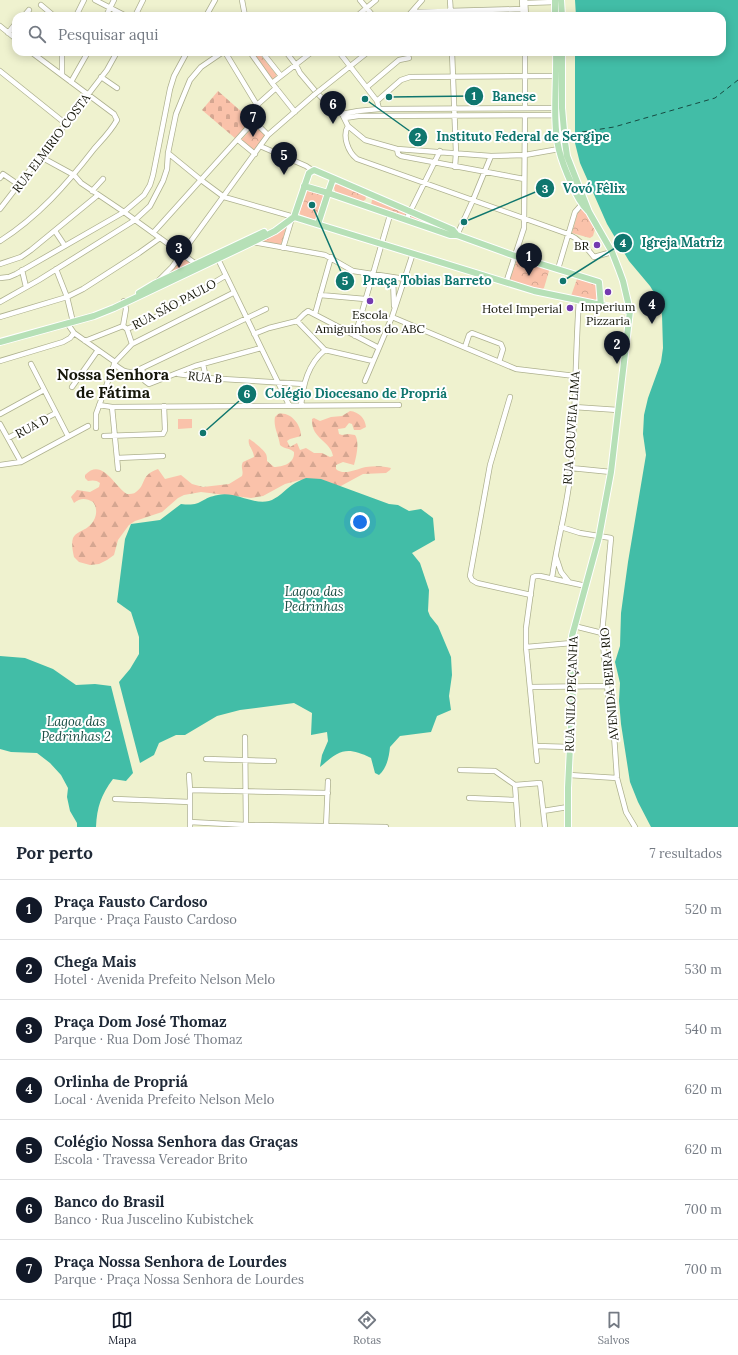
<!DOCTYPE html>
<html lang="pt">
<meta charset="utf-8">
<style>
body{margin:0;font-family:Lora,serif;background:#f2f2f3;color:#1f2937}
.you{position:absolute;left:360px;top:522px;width:14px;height:14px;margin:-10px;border:3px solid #fff;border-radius:50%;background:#1a73e8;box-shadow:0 0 0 6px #1a73e833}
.badge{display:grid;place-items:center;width:26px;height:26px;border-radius:50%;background:#111827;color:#fff;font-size:13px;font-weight:700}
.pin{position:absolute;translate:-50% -33px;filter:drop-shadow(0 1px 2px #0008)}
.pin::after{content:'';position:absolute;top:21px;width:14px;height:12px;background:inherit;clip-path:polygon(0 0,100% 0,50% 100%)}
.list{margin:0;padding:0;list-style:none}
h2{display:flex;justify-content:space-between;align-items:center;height:52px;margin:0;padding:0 16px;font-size:17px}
h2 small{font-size:13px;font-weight:400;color:#747a83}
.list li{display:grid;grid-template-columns:26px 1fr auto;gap:12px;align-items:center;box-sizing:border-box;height:60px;padding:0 16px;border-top:1px solid #e0e1e3}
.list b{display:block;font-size:15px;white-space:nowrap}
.list p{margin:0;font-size:13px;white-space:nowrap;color:#747a83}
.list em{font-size:13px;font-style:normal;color:#747a83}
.icon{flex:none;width:22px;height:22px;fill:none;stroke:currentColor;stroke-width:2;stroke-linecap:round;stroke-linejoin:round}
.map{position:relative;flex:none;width:738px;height:827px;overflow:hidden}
.search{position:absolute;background:#fff;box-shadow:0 2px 10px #0003;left:12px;right:12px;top:12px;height:44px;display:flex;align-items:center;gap:10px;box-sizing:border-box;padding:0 14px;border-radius:12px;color:#747a83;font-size:15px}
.sheet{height:472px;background:#fff}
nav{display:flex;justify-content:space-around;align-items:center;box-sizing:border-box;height:56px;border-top:1px solid #e0e1e3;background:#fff;font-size:11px;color:#747a83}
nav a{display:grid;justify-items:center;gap:2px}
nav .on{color:#111827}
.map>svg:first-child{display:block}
.forest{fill:url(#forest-firs)}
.cemetery{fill:url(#cemetery-stones)}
.park{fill:url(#park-crowns)}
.pitch{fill:#fac2aa}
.water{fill:#42bda7}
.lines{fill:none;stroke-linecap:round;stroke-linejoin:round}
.ferry{stroke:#174b42;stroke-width:1;stroke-dasharray:5 4;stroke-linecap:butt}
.minor-casing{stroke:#aeb18f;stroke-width:6}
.major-casing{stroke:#fff;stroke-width:8}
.minor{stroke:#fff;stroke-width:4.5}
.major{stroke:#b6e0b7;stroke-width:6}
.minor-bridge-casing{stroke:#aeb18f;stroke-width:6;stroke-linecap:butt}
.minor-bridge{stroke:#fff;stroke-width:4.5}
.poi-dot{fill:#743ab0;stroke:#fff;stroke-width:1.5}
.labels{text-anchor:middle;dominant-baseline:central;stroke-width:4;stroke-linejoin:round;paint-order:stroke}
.street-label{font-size:12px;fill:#151609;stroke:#fff}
.poi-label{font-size:12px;fill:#151609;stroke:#fff;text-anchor:end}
.water-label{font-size:13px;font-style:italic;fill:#174b42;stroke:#fff}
.district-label{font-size:16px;font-weight:bold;fill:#151609;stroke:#fff}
.leader{fill:none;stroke:#0f766e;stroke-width:1.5}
.callout-dot{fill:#0f766e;stroke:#fff;stroke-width:1.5}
.mark-label{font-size:12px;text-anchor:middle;font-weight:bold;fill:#fff}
.callout-label{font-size:13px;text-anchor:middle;font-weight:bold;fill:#0f766e;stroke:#fff;stroke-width:4;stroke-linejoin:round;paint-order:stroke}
</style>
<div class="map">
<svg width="738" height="827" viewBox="0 0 738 827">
<defs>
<pattern id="forest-firs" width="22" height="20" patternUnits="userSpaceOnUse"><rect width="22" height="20" fill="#fac2aa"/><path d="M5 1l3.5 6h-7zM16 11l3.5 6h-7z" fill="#d5a691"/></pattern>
<pattern id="cemetery-stones" width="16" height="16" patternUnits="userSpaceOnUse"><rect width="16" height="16" fill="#fac2aa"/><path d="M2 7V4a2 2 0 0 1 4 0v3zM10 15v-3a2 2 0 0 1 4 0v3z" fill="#d5a691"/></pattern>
<pattern id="park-crowns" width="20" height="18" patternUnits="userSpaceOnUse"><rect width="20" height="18" fill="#fac2aa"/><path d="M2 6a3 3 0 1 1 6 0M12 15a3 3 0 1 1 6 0" fill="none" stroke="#d5a691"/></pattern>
</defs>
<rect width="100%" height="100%" fill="#eff2cf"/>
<path class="forest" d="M350,411C359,412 365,418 366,427L360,430H354L352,424L349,423L345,428L338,429L339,434L342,435L348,434L355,435C360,442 356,458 354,465L343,462L336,465V469C343,476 357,469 366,467C374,466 383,466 391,468L390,470L386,473L363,474L339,487L303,481L300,480L285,484L263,496L251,498L201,492L184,495L178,498L162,512L135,521L129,525L118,540L114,555L107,560L99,564L90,565L79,562L74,557C73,552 71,544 73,538C76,532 83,531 88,527C96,521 99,510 93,502C86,498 80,498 74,503L71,497L77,490L90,492L99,487L100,483C97,480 92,480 88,481L85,478V475C102,457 114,486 127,494C130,494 134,494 136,492C147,484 140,475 158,469L165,479L181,475L192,484L203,487L229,484L242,476C244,471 240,467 243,462L254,457C254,450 247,445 249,439C252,440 264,450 266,454C267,456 267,459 267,461L274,467C283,467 295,463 294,452C290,448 284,449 280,445C279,435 273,427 275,417L278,414C290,411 301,424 301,436L290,439L287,441L290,447L297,443L300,450L306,448L314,453H322L330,457L333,456C331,441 311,439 312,419L314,418L320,421L331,417L342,416Z"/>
<path class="cemetery" d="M218,91L252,121L236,139L202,110Z"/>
<path class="park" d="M251,52H258L276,74L277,77L274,80L272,79Z
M255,125L266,135L253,151L241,140Z
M339,183L365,194L366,199L362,202L336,194L334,188L335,185Z
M308,189L324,195L315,220L299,214Z
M375,198L406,213V214L403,217L371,205L372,200Z
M582,209L586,211L595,229L593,236L590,238L572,233L578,211Z
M412,215L455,234L410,219V216Z
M287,225L281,245L258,242Z
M181,256L193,264L172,273L170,272Z
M517,260L548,269L549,271L544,288L541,290L509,281Z
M577,279L595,284L596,286L597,299L592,301L571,296Z"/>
<path class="pitch" d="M178,419H192V428L178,429Z"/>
<path class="water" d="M575,0H738V827H651L638,802L630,782L621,724L619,701L620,683L615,662L620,646L621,613L628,562L646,455L643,434L644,415L648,398L661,362L663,348L662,315L658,299L650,286L629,261L607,224L580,163L575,143V52H722V16H576Z
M306,478L321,479L389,504L398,505L409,511L421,509L433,518L435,540L412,553L420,563L429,590L428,611L430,616L438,626L451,657L452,675L449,696L451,710L437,716L431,732L400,736L390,747C389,757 387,768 379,775L375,773L371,758C346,746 340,750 320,767L322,755L328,741L327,732L311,735L312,713L294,703L240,710L217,716L185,735H176L159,743L154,755L140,763L119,682L130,669L139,654V637L131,612L117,602L125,539L131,524L160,520L181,504C202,507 200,498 218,495C235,491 252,505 269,501C277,499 285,490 292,485C296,482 301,480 306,478Z
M0,656L25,658L53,669L76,685L95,684L111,686L133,773L126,781L113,779C101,795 97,807 96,827H77V823L70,811L67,797L68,788L61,775L50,763L37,753L11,752L0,749Z"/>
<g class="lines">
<path class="ferry" d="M582,132L614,127L715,98L738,80"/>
<defs>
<path id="minor" d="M95,0L126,16
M242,0L245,16
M360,0L373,16
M450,0L451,16
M522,0L523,16
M525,0L526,16
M526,3L555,2
M41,5L54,16
M412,12L522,9
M24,16L29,10
M76,16L84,0
M106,16L114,0
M135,16L143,0
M206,16L215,0
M357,16L376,0
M408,16L422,0
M0,26L16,39
M8,33L16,23
M62,52V75
M250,52L272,83L295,112
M262,52L281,76
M286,52L296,65L300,73L316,92L331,107L342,114L348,126L365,140L397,149L491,156L525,155L559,149
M339,52L377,101L379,109
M452,52L456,153L455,167
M525,52V108
M0,71L66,124
M101,77L117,88
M71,82L88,52
M272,83L312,52
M367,87L399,60L409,58
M319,91L368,52
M377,101L401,80L410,77L559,76
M257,105L276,88
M342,114L358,111L379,109L558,108
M345,118L358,116L556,115L563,116
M254,121L268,135
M348,126C342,136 348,152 357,159L568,234C579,239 586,247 594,257L612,252
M238,140L255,154
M260,146L306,166L312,170
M397,149L398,154L401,156L524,179
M168,153L201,180L224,197L294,217
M41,157L74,175L81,183L124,212L196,264
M0,178L3,174L19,185
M92,191L103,179
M0,209L107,70L117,52
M406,220L440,151
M55,231L65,246
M153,233L254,121L259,112L257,105L225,52
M457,235L473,200L491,156
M0,241C38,217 67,184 94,149C102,140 111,131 117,120L114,114L31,52
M253,242L325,255L353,271L405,279
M283,248L292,218
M218,259L289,405
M0,264L21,257L31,250L98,195
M56,269L67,297L73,322
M558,269L575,212L583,203
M22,270L26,287
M0,278L9,277L16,274L124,212L144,195L150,185L153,175L170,89L174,76L187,52
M393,278L394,306
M159,280L172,267L268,135L314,95
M506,283L524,228L525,115
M320,295L365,299
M0,302L39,280L135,220L150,206L163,181L167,169L168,153L176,114L190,80L201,67L223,52
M315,314L331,257
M0,317L67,297L83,289L139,253L160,238
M392,317L516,369L575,376
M297,321L325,350L373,361
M67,323L74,333L115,362
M123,326L127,329L158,316L225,276
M123,326L126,309L124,301
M127,329L132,344
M254,334L269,328L297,321L304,314L308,311L379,348
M355,336L390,215
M85,341L123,326
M465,347L469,335L472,333L501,344L503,349L499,362
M0,361L63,342L70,338L74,333
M31,364L68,436
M114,364C122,370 126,374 136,371L266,309
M203,364L206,378
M142,369L145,381L149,384L195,366L261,348
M178,374L206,378L304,384
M365,381L392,317L413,253
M72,387L98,350
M510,397L490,465L470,576L472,580L477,583L531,595
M99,405L112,407L399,405
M301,406C303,384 308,364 325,350
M112,407L118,469
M574,407L618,410
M0,414L44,390
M0,424L21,462
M96,428V414L115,362L132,344L233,293
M104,436L163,434L165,430L164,406
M8,438L56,413
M117,458L163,456
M0,465L21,462L88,426
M571,468L611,472
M561,527L580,533L611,538L602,633L607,686L614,735L617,778L626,812L635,827
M556,557L561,572L569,582
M552,578C557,541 568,505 571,468C576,412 575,356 579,300
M574,626L602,633
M526,647L572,643
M531,687L607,686
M245,737L246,827
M536,746L570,747
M206,759L274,761
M537,761L526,647V628L533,577L536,576H540L586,586
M460,770L495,771L515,785L540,783L545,827
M189,775L190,790V827
M569,775L617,778
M515,785L518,827
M190,790L328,793
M469,798L516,800
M115,799L190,802
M543,811L568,807
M190,822L246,825L386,827
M326,827L328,781"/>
<path id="major" d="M561,0L562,16
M555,16V0
M556,52C557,83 552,121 559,150C562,162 567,174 572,185C576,195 580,203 588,211
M562,52V108L565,142L567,156L589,212L612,252L619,270L623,281L630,311L611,472L599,537L572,636L573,686L568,788V827
M304,186L328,193L333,179
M294,217L534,291L630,311
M294,217L309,173L314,170L453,230L457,235
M318,224L328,193L450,235H457L515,256L599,282L601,306
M139,293L154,284L264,232
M0,342L94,316L114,308L253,242L275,231L294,217"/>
</defs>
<use href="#minor" class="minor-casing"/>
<use href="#major" class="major-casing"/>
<use href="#minor" class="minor"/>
<use href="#major" class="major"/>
<defs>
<path id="minor-bridge" d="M314,95L319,91"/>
</defs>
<use href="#minor-bridge" class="minor-bridge-casing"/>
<use href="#minor-bridge" class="minor-bridge"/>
</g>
<g class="poi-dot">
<circle cx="597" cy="245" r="4"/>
<circle cx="608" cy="292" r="4"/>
<circle cx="370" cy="301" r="4"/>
<circle cx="570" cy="308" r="4"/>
</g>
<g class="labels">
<g class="street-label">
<text transform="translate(51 143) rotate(-53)">RUA ELMIRIO COSTA</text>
<text transform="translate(174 304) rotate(-28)">RUA SÃO PAULO</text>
<text transform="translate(205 377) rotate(6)">RUA B</text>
<text transform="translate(32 426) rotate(-28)">RUA D</text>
<text transform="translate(571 428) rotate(-86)">RUA GOUVEIA LIMA</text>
<text transform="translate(609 684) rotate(-95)">AVENIDA BEIRA RIO</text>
<text transform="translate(571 694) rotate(-88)">RUA NILO PEÇANHA</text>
</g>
<g class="poi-label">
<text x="589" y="245">BR</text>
<text x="608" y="306" text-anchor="middle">Imperium<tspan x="608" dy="14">Pizzaria</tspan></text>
<text x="562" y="308">Hotel Imperial</text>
<text x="370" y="314" text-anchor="middle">Escola<tspan x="370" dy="14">Amiguinhos do ABC</tspan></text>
</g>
<g class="water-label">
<text x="314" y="591">Lagoa das<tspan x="314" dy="15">Pedrinhas</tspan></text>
<text x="76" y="721">Lagoa das<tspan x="76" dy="15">Pedrinhas 2</tspan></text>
</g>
<g class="district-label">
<text x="113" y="374">Nossa Senhora<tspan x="113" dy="18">de Fátima</tspan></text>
</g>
</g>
<path class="leader" d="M389 97L474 96M365 99L418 137M464 222L545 188M563 281L623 243M312 205L345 281M203 433L247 394"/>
<g class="callout-dot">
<circle cx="389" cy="97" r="4"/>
<circle cx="365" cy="99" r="4"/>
<circle cx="464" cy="222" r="4"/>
<circle cx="563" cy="281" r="4"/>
<circle cx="312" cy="205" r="4"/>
<circle cx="203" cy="433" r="4"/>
<circle cx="474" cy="96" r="10"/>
<circle cx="418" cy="137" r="10"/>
<circle cx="545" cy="188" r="10"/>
<circle cx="623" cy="243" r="10"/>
<circle cx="345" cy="281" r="10"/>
<circle cx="247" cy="394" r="10"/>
</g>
<g class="mark-label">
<text x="474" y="100">1</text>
<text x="418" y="141">2</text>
<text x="545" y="193">3</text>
<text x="623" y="247">4</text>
<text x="345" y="285">5</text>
<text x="247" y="398">6</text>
</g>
<g class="callout-label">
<text x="514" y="101">Banese</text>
<text x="523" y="141">Instituto Federal de Sergipe</text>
<text x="594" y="193">Vovó Fêlix</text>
<text x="682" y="247">Igreja Matriz</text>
<text x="427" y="285">Praça Tobias Barreto</text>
<text x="356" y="398">Colégio Diocesano de Propriá</text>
</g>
</svg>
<div class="you"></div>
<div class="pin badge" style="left:529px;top:276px">1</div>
<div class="pin badge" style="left:617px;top:364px">2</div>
<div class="pin badge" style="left:179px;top:268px">3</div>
<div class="pin badge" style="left:652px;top:324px">4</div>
<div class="pin badge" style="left:284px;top:175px">5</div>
<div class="pin badge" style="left:333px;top:124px">6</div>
<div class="pin badge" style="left:253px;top:137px">7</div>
<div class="search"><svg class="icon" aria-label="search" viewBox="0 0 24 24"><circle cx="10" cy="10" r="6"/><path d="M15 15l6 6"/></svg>Pesquisar aqui</div>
</div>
<section class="sheet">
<h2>Por perto<small>7 resultados</small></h2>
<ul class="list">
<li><span class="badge">1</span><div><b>Praça Fausto Cardoso</b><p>Parque · Praça Fausto Cardoso</p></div><em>520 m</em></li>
<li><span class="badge">2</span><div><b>Chega Mais</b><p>Hotel · Avenida Prefeito Nelson Melo</p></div><em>530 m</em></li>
<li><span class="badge">3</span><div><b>Praça Dom José Thomaz</b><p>Parque · Rua Dom José Thomaz</p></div><em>540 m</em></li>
<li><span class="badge">4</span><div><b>Orlinha de Propriá</b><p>Local · Avenida Prefeito Nelson Melo</p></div><em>620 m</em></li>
<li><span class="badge">5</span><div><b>Colégio Nossa Senhora das Graças</b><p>Escola · Travessa Vereador Brito</p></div><em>620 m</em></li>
<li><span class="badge">6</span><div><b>Banco do Brasil</b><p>Banco · Rua Juscelino Kubistchek</p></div><em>700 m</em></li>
<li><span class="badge">7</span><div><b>Praça Nossa Senhora de Lourdes</b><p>Parque · Praça Nossa Senhora de Lourdes</p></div><em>700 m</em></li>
</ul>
</section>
<nav>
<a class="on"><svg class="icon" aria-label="map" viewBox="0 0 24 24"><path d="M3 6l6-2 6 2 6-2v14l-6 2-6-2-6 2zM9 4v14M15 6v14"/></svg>Mapa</a>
<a><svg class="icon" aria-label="directions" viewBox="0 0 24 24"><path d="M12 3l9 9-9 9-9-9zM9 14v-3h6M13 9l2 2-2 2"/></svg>Rotas</a>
<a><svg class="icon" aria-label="saved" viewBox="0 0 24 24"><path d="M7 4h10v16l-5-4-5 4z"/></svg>Salvos</a>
</nav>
